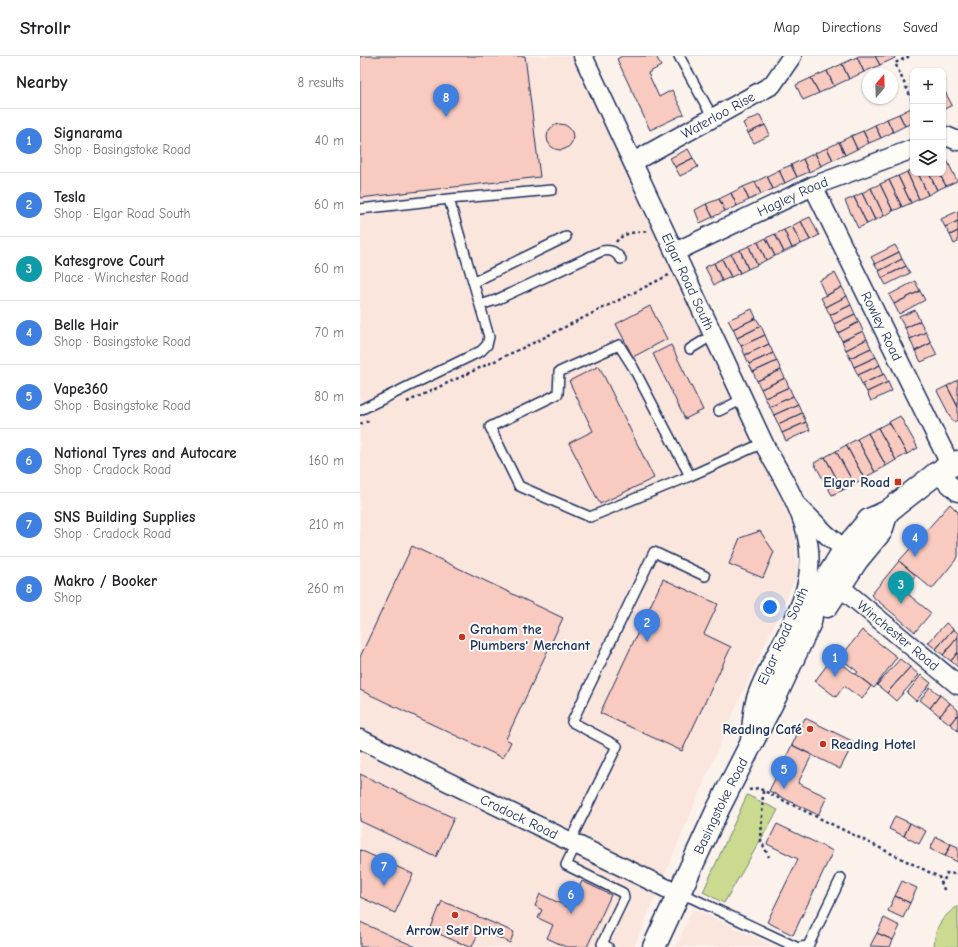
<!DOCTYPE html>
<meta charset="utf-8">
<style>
body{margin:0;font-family:"Comic Neue",sans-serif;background:#f2f2f2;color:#202124}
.controls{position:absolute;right:12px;top:12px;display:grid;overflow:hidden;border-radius:8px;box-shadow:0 1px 3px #0004}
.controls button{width:36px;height:36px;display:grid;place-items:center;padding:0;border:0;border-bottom:1px solid #e0e0e0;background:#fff;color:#202124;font:20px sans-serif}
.compass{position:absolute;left:502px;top:12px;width:36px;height:36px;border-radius:50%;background:#fff;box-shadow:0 1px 3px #0004;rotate:19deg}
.you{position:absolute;left:410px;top:551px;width:14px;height:14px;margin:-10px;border:3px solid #fff;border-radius:50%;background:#1a73e8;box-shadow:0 0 0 6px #1a73e833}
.badge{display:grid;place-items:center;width:26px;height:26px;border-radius:50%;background:#7c3aed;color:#fff;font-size:13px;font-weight:700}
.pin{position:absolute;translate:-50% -33px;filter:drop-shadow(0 1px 2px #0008)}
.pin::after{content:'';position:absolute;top:21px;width:14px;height:12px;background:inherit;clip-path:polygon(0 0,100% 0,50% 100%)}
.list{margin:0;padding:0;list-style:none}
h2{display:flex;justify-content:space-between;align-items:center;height:52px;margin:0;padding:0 16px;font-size:17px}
h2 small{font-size:13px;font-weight:400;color:#757577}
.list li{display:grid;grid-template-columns:26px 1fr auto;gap:12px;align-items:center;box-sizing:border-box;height:64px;padding:0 16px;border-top:1px solid #e0e0e0}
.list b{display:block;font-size:15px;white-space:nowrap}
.list p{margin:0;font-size:13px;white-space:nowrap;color:#757577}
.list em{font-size:13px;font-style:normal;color:#757577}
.icon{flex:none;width:22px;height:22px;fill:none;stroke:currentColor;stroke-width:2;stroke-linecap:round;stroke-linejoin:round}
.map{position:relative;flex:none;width:598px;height:891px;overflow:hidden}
header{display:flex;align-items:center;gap:24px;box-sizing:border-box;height:56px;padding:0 20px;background:#fff;border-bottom:1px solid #e0e0e0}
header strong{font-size:19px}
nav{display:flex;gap:22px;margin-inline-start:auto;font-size:14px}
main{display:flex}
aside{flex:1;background:#fff}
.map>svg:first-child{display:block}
.built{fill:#fbe6de}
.green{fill:#cadb8f;stroke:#728576}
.building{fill:#f9cabf;stroke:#1b2f5e}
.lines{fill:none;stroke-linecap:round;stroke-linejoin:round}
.lane-casing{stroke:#1b2f5e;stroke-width:12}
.street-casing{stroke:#1b2f5e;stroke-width:21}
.secondary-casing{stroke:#1b2f5e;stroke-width:25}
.path{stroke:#1b2f5e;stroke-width:2.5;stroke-dasharray:3 3;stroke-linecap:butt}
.lane{stroke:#fdfcf7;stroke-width:9}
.street{stroke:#fdfcf7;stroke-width:18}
.secondary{stroke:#fdfcf7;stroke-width:22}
.poi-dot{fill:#c8321e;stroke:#fdfcf7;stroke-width:1.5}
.labels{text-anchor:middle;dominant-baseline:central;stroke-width:4;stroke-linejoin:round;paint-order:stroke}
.street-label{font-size:14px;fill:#1b2f5e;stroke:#fdfcf7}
.poi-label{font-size:14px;font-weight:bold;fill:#1b2f5e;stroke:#fdfcf7;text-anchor:end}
</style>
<header>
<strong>Strollr</strong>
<nav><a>Map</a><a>Directions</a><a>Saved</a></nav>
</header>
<main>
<aside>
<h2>Nearby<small>8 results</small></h2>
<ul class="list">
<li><span class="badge" style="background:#3f7fe0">1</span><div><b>Signarama</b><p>Shop · Basingstoke Road</p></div><em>40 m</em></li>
<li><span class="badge" style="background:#3f7fe0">2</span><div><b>Tesla</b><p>Shop · Elgar Road South</p></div><em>60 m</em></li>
<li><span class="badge" style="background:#0f9aa8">3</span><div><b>Katesgrove Court</b><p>Place · Winchester Road</p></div><em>60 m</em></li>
<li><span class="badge" style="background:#3f7fe0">4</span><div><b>Belle Hair</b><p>Shop · Basingstoke Road</p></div><em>70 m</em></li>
<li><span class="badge" style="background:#3f7fe0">5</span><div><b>Vape360</b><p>Shop · Basingstoke Road</p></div><em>80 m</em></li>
<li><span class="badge" style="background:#3f7fe0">6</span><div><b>National Tyres and Autocare</b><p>Shop · Cradock Road</p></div><em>160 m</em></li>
<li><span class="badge" style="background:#3f7fe0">7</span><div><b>SNS Building Supplies</b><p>Shop · Cradock Road</p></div><em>210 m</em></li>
<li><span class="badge" style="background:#3f7fe0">8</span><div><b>Makro / Booker</b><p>Shop</p></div><em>260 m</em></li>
</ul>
</aside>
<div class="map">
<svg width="598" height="891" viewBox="0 0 598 891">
<rect width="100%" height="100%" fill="#fcf2ec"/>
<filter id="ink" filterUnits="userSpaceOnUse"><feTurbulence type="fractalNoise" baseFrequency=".025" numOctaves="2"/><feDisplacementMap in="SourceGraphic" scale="8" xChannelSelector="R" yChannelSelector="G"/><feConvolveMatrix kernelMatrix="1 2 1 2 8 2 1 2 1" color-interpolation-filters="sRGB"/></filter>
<g filter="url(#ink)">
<path class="built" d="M0,0H211L268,108L419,437L434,474L438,517L380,642L274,891H0Z
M333,852L415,891H316Z"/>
<path class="green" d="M387,739L418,754L364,847L343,836Z
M598,850V891H574C575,870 581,862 598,850Z"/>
<path class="building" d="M0,0H165L180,121L0,142Z
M262,0H296L301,10L288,17L299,41L312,34L324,58L290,74L257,3Z
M499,0H515L520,9L504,16L497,1Z
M515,0H534L535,2L520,9Z
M497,1L504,16L489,23L482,8Z
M482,8L489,23L474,30L467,15Z
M467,15L474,30L459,37L451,22Z
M451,22L459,37L443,44L436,29Z
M583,32L592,49L583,54Z
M551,52L553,55V67L545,70L539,58Z
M539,58L545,70L533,76L527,63Z
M400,59L405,69L388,77L383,67Z
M527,63L533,76L521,82L515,69Z
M187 81a13 13 0 1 1 26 0a13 13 0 1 1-26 0Z
M405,69L410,79L394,87L388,77Z
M515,69L521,82L509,87L503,75Z
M503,75L509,87L497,93L491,80Z
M491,80L497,93L485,99L479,86Z
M479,86L485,99L473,104L467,92Z
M467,92L473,104L461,110L455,97Z
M328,93L333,102L315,111L310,102Z
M455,97L461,110L449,116L443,103Z
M584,98L597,125L586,130L579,117H583Z
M333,102L338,111L320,120L315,111Z
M443,103L449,116L437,121L431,109Z
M431,109L437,121L425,127L419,114Z
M553,113V117H558L568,139L559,143L547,116Z
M419,114L425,127L413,133L407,120Z
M547,116L559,143L551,147L538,120Z
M558,117H569L577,134L568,139Z
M569,117H579L586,130L577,134Z
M407,120L413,133L401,138L395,126Z
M538,120L551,147L542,151L529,124Z
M529,124L542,151L533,155L520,128Z
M395,126L401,138L389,144L383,131Z
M520,128L533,155L524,160L511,132Z
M383,131L389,144L377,150L371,137Z
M511,132L524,160L515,164L502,137Z
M371,137L377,150L365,155L359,143Z
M502,137L515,164L507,168L494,141Z
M494,141L507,168L498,172L485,145Z
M359,143L365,155L353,161L346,148Z
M346,148L353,161L340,167L335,154Z
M598,155V165L585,171L581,163Z
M450,161L459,179L450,184L441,165Z
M441,165L450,184L441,188L432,170Z
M598,165V175L590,179L585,171Z
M432,170L441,188L432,192L424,174Z
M424,174L432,192L424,196L415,178Z
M598,175V186L594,188L590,179Z
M415,178L424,196L415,200L406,182Z
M406,182L415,200L406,204L398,186Z
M398,186L406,204L397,209L389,190Z
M535,189L539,196L515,208L511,201Z
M389,190L397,209L388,213L380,194Z
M380,194L388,213L380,217L371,198Z
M539,196L542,203L519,215L515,208Z
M371,198L380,217L371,221L362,203Z
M362,203L371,221L362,225L354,207Z
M542,203L546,210L522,222L519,215Z
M354,207L362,225L354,229L345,211Z
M546,210L550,217L526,229L522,222Z
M475,217L482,231L466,240L459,225Z
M555,225L560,235L534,248L529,239Z
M482,231L487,240L466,251L461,242Z
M560,235L565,244L539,258L534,248Z
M487,240L491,249L470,259L466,251Z
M491,249L495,258L474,268L470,259Z
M290,250L307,283L273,301L256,268Z
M392,253L396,262L373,273L368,264Z
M555,254L560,265L545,272L539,261Z
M495,258L499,266L478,277L474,268Z
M396,262L401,270L377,282L373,273Z
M560,265L566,276L550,283L545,272Z
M499,266L503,275L482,285L478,277Z
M401,270L405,279L381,290L377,282Z
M503,275L507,283L486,294L482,285Z
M566,276L571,287L555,295L550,283Z
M405,279L409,288L385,299L381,290Z
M507,283L511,292L490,302L486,294Z
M571,287L577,299L561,306L555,295Z
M409,288L413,297L389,308L385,299Z
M311,289L343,354L325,363L293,298Z
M511,292L516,301L494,311L490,302Z
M413,297L417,305L393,316L389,308Z
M516,301L520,309L498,319L494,311Z
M417,305L421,314L397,325L393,316Z
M520,309L524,318L502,328L498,319Z
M239,310L294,422L240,448L209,387L233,375L209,325Z
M421,314L425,322L401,333L397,325Z
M524,318L528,326L507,336L502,328Z
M425,322L429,331L405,342L401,333Z
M598,324V351L587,330Z
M528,326L532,335L511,345L507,336Z
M587,330L598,351V364L593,366L577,335Z
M429,331L433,340L410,351L405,342Z
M433,340L438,348L414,359L410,351Z
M438,348L442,357L418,368L414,359Z
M442,357L446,366L422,377L418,368Z
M540,360L558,392L547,398L529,366Z
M446,366L450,374L426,385L422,377Z
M529,366L547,398L536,404L518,372Z
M518,372L536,404L526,410L508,377Z
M508,377L526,410L515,416L497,383Z
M497,383L515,416L504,422L486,389Z
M486,389L504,422L494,428L476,395Z
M476,395L494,428L483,434L465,401Z
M465,401L483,434L472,439L454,407Z
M590,448L598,456V501L572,533L539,505Z
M400,475L414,496L403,522L369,508L380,482Z
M52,490L203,562L146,683L151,686L143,702L0,634V601Z
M539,505L556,519L543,534L571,557L555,576L511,539Z
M303,523L358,548L344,578L371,591L322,695L240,657Z
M586,567L593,573L576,593L568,587Z
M593,573L598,577V581L583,599L576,593Z
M502,574L537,601L514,632L496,618L498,616L480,602Z
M598,581V596L591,605L583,599Z
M598,596V611L591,605Z
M473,601L511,630L502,643L484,630L476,641L455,625Z
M540,603L550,611L527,637L517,629Z
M550,611L559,619L536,645L527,637Z
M561,619L571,627L556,645L547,637Z
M570,631L580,639L570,652L560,644Z
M580,639L590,647L580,660L570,652Z
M590,647L598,654V658L590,668L580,660Z
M598,658V675L590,668Z
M445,662L494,686L480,713L432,689Z
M432,689L452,699L438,727L467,741L458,759L409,735Z
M0,718L94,762L76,801L0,765Z
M535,760L550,767L544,780L529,773Z
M550,767L566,775L559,788L544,780Z
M417,768L473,795L433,879L407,866L438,803L407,788Z
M576,781L591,788L585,800L570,793Z
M591,788L598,791V806L585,800Z
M0,794L53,818L35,857L0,841Z
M222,825L251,839L227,891H206L187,882L193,869L178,862L182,854L175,850L180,838L210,852Z
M542,825L557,832L550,847L535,840Z
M535,840L550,847L543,862L528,855Z
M82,845L154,876L150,887L120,873L112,891H109L70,874Z
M524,862L540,870L533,884L517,877Z
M0,866L56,891H0Z
M517,877L533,884L530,891L510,890Z"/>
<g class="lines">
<defs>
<path id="lane" d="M319,0L353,62
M89,143L192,134
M0,153L89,143C102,189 116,234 129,281L127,289L121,295L0,354
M114,226L206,181
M120,249L136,244L242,195C252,193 255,196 261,203
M330,293L353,279
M359,355L383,343
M330,420L230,461L159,430L130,371L198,338L199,316L259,289L273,311L330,420L403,387
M210,785L257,690L212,666L294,496L345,520
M216,788L206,809L263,837L264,842L242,888L248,891
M318,838L332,842L436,891
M441,891L448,890L481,822"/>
<g id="street">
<path id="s1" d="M223,0L406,392C421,419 438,446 446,476C462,538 420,581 399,634C392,650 392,668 390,685"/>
<path d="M583,81L586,80L598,85"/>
<path id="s2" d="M273,106L412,29L432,0"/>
<path id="s3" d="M453,130L591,410"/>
<path id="s4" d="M315,196L453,130L553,93"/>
<path d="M577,417L598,436"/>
<path d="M439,451L467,479L494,501"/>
<path id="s5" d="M479,530L598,629"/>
<path id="s6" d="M0,683L318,838"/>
</g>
<g id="secondary">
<path d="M467,550L497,504L521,475L527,456"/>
<path id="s7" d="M294,891L357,755L416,639L450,566L453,547L470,517L484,494L509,464L527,456L577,417L598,406"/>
</g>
</defs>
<use href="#lane" class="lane-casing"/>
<use href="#street" class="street-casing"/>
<use href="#secondary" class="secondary-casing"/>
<path class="path" d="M547,0L548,1L535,7L553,46
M256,186C263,176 277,176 288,175
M47,346L173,287L309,219
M0,368L9,365
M389,734L398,732L579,821L585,836
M403,735L401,785L409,801
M584,824L587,817L598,818"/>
<use href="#lane" class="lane"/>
<use href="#street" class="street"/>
<use href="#secondary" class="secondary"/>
</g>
</g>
<g class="poi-dot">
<rect x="534" y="422" width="8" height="8" rx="2"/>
<circle cx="102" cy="581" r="4"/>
<circle cx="450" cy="673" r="4"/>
<circle cx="463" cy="688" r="4"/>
<circle cx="95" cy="859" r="4"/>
</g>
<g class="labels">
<g class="street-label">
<text stroke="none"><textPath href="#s2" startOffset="97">Waterloo Rise</textPath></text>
<text stroke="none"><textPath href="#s4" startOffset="130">Hagley Road</textPath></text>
<text stroke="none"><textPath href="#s1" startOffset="249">Elgar Road South</textPath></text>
<text stroke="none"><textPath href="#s3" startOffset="156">Rowley Road</textPath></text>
<text stroke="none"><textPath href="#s5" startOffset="77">Winchester Road</textPath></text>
<text transform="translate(423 580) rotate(-66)">Elgar Road South</text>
<text stroke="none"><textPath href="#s7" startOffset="156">Basingstoke Road</textPath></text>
<text stroke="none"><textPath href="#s6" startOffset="177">Cradock Road</textPath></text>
</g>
<g class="poi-label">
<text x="530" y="426">Elgar Road</text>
<text x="110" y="573" text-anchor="start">Graham the<tspan x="110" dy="16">Plumbers' Merchant</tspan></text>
<text x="442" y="673">Reading Café</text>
<text x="471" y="688" text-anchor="start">Reading Hotel</text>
<text x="95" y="874" text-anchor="middle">Arrow Self Drive</text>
</g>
</g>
</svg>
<div class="controls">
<button>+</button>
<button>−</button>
<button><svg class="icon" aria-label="layers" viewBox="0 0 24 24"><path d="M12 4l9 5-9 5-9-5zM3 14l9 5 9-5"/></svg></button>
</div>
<svg class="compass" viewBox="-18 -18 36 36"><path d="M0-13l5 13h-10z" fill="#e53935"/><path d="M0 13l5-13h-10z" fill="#757577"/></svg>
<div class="you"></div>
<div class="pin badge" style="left:475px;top:621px;background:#3f7fe0">1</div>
<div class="pin badge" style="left:287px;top:586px;background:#3f7fe0">2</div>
<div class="pin badge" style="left:541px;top:548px;background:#0f9aa8">3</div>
<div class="pin badge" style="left:555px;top:501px;background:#3f7fe0">4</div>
<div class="pin badge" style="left:424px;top:733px;background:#3f7fe0">5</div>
<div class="pin badge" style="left:211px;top:858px;background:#3f7fe0">6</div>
<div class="pin badge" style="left:24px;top:830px;background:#3f7fe0">7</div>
<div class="pin badge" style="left:86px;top:61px;background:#3f7fe0">8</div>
</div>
</main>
